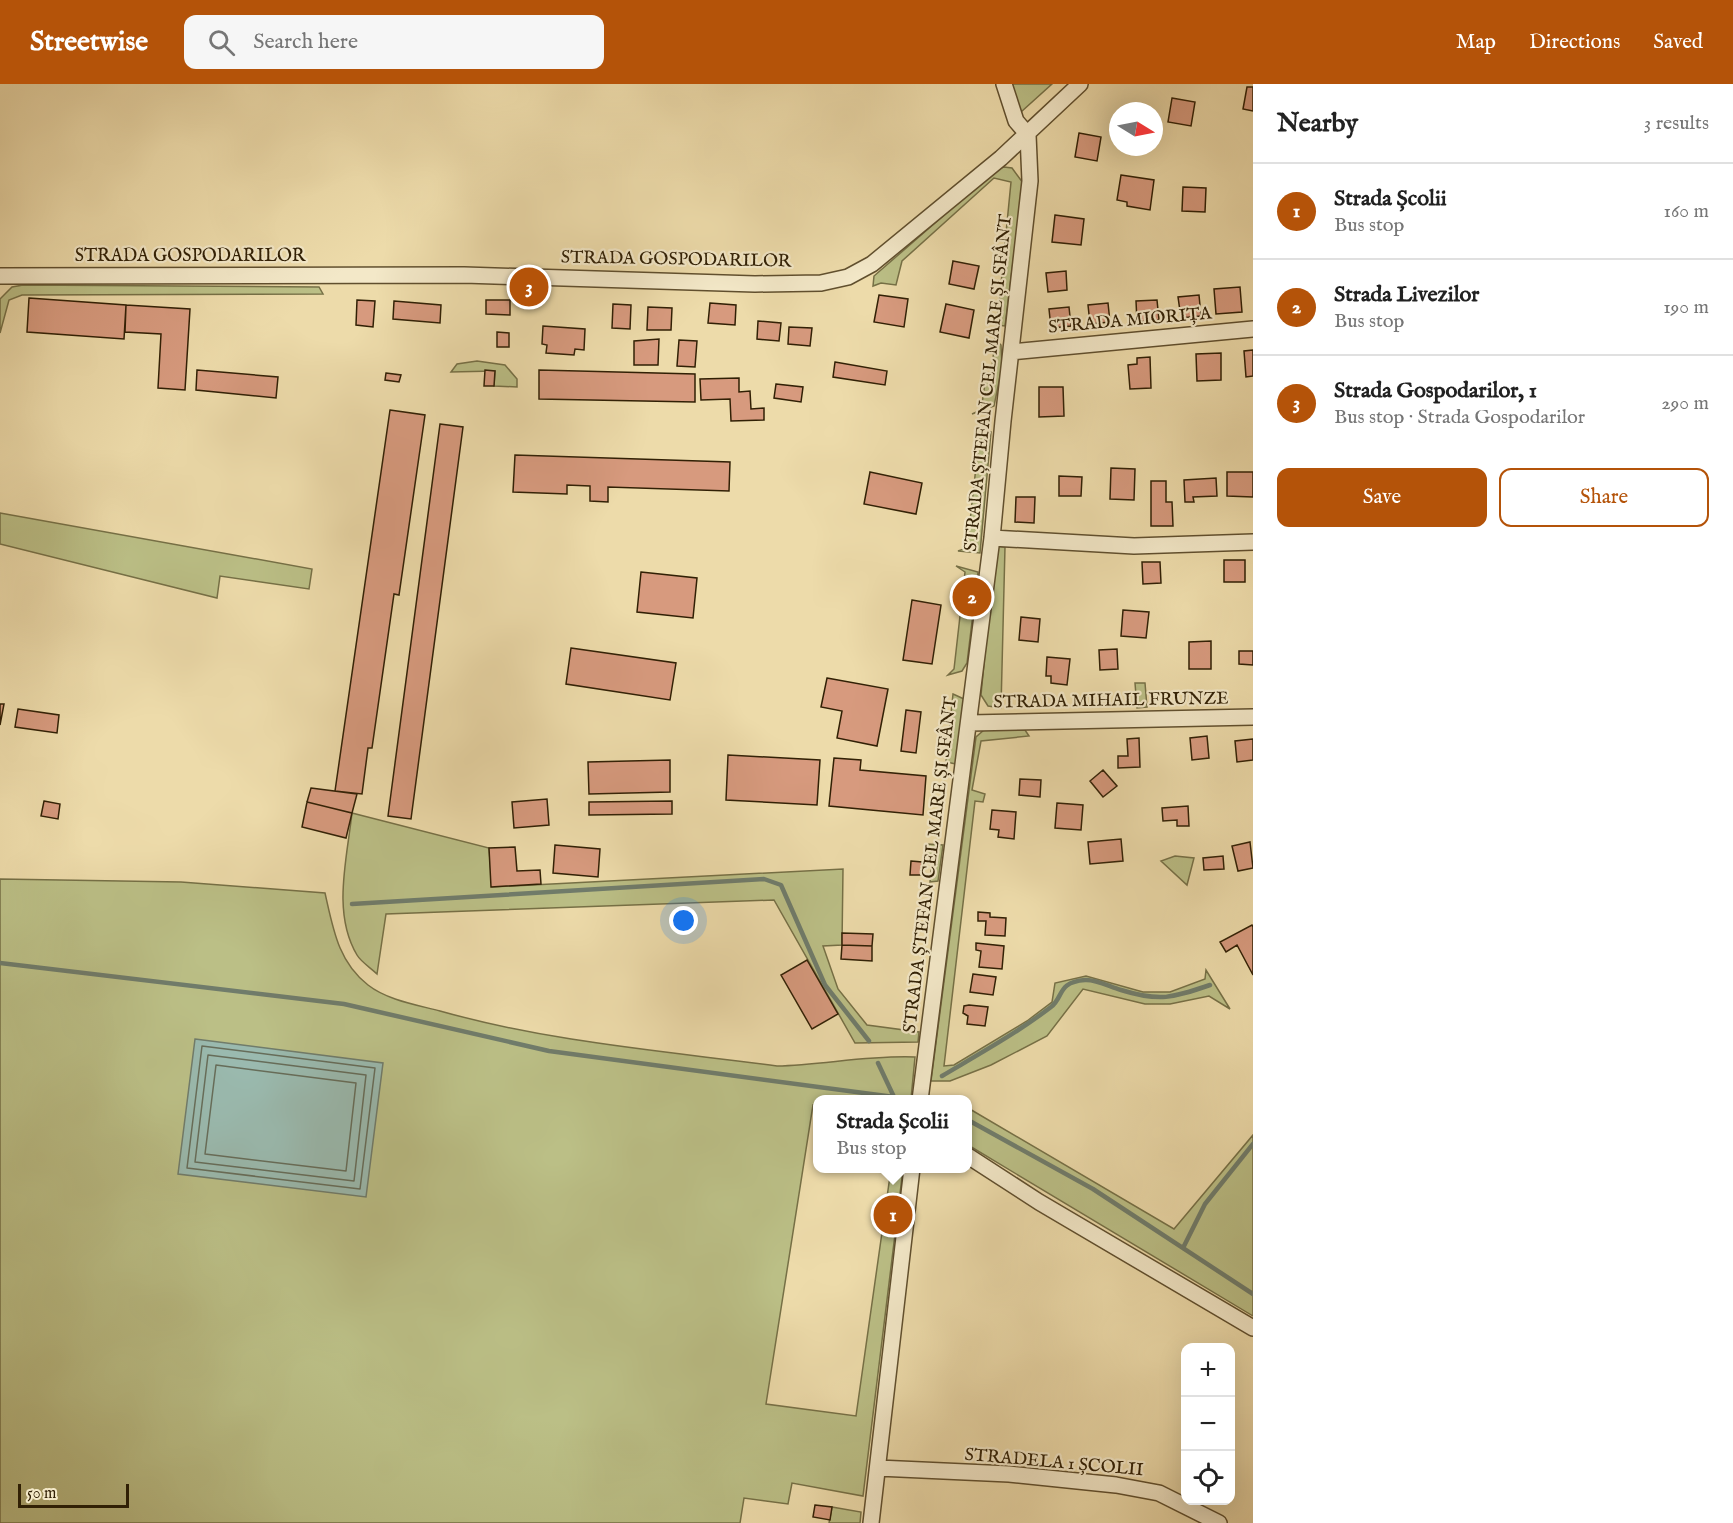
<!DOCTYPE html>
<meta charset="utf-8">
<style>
body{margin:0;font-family:"IM FELL English",serif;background:#f6f6f6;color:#222}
.controls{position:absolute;right:18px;bottom:18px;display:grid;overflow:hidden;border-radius:12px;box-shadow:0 6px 24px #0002}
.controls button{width:54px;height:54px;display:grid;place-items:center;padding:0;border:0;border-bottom:2px solid #e0e0e0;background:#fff;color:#222;font:30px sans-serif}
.compass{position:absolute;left:1109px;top:18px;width:54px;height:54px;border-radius:50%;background:#fff;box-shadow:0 6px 24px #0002;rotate:100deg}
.scale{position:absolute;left:18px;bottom:15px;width:111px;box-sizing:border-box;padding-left:6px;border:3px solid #312005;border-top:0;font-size:16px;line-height:21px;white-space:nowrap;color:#312005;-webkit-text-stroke:4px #f3e8c8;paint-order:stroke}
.you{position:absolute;left:684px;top:837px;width:21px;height:21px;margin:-15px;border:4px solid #fff;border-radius:50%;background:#1a73e8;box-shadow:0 0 0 9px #1a73e833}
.badge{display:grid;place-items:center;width:39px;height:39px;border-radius:50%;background:#b45309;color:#fff;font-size:20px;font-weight:700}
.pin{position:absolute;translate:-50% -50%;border:3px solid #fff;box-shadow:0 2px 6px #0006}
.popup{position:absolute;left:813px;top:1011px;width:159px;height:78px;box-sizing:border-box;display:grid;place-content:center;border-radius:12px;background:#fff;filter:drop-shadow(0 2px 4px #0005);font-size:20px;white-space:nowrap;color:#767676}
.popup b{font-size:22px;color:#222}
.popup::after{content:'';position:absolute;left:50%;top:100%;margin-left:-12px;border:12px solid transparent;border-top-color:#fff}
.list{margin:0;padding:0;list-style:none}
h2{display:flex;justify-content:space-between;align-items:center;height:78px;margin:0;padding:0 24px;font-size:26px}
h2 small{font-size:20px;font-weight:400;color:#767676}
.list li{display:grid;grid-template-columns:39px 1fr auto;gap:18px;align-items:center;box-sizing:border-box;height:96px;padding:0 24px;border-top:2px solid #e0e0e0}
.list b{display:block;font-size:22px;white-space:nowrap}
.list p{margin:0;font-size:20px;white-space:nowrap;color:#767676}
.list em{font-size:20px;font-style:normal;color:#767676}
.actions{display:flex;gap:12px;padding:18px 24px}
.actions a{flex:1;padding:14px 0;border:2px solid #b45309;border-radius:12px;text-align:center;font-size:21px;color:#b45309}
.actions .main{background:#b45309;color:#fff}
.icon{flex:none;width:33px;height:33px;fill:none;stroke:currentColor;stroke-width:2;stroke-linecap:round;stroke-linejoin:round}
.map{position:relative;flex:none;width:1253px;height:1439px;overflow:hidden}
header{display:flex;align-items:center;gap:36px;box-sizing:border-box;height:84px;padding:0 30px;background:#b45309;color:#fff}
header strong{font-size:28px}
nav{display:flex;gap:33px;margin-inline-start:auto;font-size:21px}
.search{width:420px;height:54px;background:#f6f6f6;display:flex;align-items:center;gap:15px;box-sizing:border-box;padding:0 21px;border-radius:12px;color:#767676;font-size:22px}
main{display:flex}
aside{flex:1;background:#fff}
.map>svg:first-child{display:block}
.green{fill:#bbbf86;stroke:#767046;stroke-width:1.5}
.water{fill:#9abaaf;stroke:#707c6b;stroke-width:1.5}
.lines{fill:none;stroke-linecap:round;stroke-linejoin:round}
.shore{stroke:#666d5a;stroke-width:1.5}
.stream{stroke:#707c6b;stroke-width:4.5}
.building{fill:#d79a7e;stroke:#312005;stroke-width:1.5}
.minor-casing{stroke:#604f2e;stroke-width:18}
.minor{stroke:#f3e8c8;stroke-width:15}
.labels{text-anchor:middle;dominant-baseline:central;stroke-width:4.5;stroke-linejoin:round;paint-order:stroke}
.street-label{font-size:18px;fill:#312005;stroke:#f3e8c8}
</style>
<header>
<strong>Streetwise</strong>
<div class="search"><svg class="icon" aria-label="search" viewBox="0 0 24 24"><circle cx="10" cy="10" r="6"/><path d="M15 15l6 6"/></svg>Search here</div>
<nav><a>Map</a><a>Directions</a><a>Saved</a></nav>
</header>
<main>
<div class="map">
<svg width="1253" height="1439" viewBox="0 0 1253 1439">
<rect width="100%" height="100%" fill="#eddbaa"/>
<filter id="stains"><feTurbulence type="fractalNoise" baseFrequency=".00333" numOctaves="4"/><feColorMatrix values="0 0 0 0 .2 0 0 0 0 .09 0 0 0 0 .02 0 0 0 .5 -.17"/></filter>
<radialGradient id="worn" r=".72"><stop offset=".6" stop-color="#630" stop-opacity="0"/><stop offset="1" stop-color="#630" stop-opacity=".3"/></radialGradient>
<path class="green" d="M1011,0H1052L1021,28Z
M1004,83L1012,84L1023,99L1005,242L997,241L1011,98L994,94L902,177L896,201L881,199L873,202L874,192L997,85Z
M23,201L319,203L323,210L22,211L9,216L0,249V215L12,203Z
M995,255L1001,261L1002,283L994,322L972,330L981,326L986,293H991Z
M477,277L505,281L517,295V303L494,302L495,287L451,288L457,280Z
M980,347L991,348L980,469L958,467L967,464Z
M0,429L312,485L309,505L220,492L217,514L0,460Z
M995,462L1005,463L1001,624L988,622L981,611Z
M956,482L978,488L967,579L962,587L948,591L954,585L965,488Z
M1145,599L1147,623L1137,624L1135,599Z
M953,610L964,615L956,680L946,678Z
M984,646H1025L1029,652L981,657L972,706L985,710L983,718L975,717L944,982L954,981L1027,937L1052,918L1055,899L1086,892L1143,908H1170L1205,895L1206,886L1230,925L1209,912L1170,920H1145L1083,905L1047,952L991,981L950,997H931L976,653Z
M352,729L489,764L492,803L843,785L842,861L823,862L838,905L867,941L919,948L918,958L855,959L774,816L386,830L377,890C371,884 361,878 357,871C332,829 347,775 352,729Z
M927,760L943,761L938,797L930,798L932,778H925Z
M1175,772L1194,774L1187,801L1161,777Z
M0,795L181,798L325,809C333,844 338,878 368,901C387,916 417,921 440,927C550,958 664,967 777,982C823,981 868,971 915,973L911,1015L818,1016V1022L813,1021L766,1320L856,1332L891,1085H903L863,1412L792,1399L788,1420L744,1414L740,1439H0Z
M968,1024L1174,1145L1253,1051V1232L968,1061Z
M832,1423L861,1428L860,1439H829Z"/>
<path class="water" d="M195,955L383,979L366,1113L178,1090Z"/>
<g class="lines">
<path class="shore" d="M202,962L375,984L360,1105L187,1084Z
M208,971L366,991L354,1097L195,1078Z
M216,981L356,999L346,1087L205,1070Z"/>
<path class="stream" d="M352,820L764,795L781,801L825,901L869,957
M0,879L344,920L549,967L894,1013
M878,979L894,1013
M942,992C979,970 1017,949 1051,923C1064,913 1057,898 1085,896C1096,895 1110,903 1121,906C1160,918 1172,914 1210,901
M968,1036L1093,1105L1253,1210
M1183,1164L1205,1120L1253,1060"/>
</g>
<path class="building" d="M1247,3H1253V27L1243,25Z
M1172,14L1195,18L1191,42L1168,38Z
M1079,49L1101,53L1097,77L1075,73Z
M1121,91L1154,96L1150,126L1127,122V118L1117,116Z
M1183,103L1206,104L1205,128L1182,127Z
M1055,131L1084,135L1081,161L1052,158Z
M953,177L979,182L974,205L949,200Z
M1066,187L1067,206L1048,208L1046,189Z
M1240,203L1242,228L1216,230L1214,205Z
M879,211L908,215L904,243L874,238Z
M1199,211L1201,232L1181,234L1178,213Z
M29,214L126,221L124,255L27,248Z
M357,216L375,217L373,243L356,241Z
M486,216H510V231L486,230Z
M1157,216L1159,236L1137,238L1136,217Z
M394,217L441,221L440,239L393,235Z
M710,219L736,221L735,241L708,239Z
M1108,219L1110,238L1090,240L1088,221Z
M613,220L631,221L630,245L612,244Z
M946,220L974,226L969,254L940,248Z
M126,221L190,225L185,306L158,304L161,250L125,248Z
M648,223L672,224L671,246H647Z
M1069,223L1071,242L1051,244L1049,225Z
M758,237L781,239L779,257L757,255Z
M543,242L585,245L584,266L575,265L574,271L546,269L547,261L542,260Z
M789,243L812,244L810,262L788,260Z
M497,248L509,249V263H497Z
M659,255L658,281H634V257Z
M679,256L697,257L695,283L677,282Z
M1253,266V292L1246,293L1244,267Z
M1221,269V296L1197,297L1196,270Z
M1150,273L1151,304L1130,305L1128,281L1137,280V274Z
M835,278L887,287L885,301L833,293Z
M197,286L278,293L276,314L196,306Z
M485,286L495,287L494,302H484Z
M539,286L695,290V318L539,315Z
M386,289L401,291L399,298L385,296Z
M739,294V308L750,307L751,325L764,324V336L731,337L730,315L701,316L700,295Z
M776,300L803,303L801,318L774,314Z
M1039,303H1063L1064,332L1039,333Z
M390,326L425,331L399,511L394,510L372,664H368L362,710L335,707Z
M440,340L463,343L411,735L388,732Z
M515,371L730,378L729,407L608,403V418L590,417V402L567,401V410L513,408Z
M1111,384L1135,385L1134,416L1110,415Z
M870,388L922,399L916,430L864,420Z
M1227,388H1253V413L1227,412Z
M1059,392L1082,393L1081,412H1059Z
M1216,394L1217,412L1193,413L1194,418H1185L1184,396Z
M1151,397H1166V418H1172L1173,442H1151Z
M1016,413H1035L1034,439L1015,438Z
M1224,476H1245V498H1224Z
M1142,478H1160L1161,499L1143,500Z
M641,488L697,494L693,534L637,528Z
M912,516L941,521L932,580L903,576Z
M1123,526L1149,528L1146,554L1121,552Z
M1021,533L1040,535L1038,558L1019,556Z
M1211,557V585H1189V558Z
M571,564L676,579L670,616L566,600Z
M1117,565L1118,585L1100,586L1099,566Z
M1239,567H1253V581L1239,580Z
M1047,573L1070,575L1067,601L1051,599V592H1046Z
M827,594L888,605L877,662L837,654L842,627L821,623Z
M0,620H4L0,641Z
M18,625L59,631L57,649L15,643Z
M906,626L921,628L916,669L901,667Z
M1207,652L1209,674L1192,676L1190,654Z
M1139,654L1140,683L1118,684V672H1128L1127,655Z
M1253,655V676L1237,678L1235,657Z
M728,671L820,676L817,721L726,716Z
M834,674L861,676L860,686L926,692L923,731L829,722Z
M670,676V708L589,710L588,678Z
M1103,686L1117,702L1103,713L1090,697Z
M1020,695L1041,696L1040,713L1019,711Z
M311,704L357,710L352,729L307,718Z
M547,715L549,741L514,744L512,718Z
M44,717L60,720L58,735L41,732Z
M672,717V730L589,731V718Z
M307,718L352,729L346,754L302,743Z
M1057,719L1083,721L1081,746L1055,744Z
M1188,722L1189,742H1177V736L1163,737L1162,724Z
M992,726L1016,728L1014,755L998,753L999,746L990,745Z
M1121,755L1123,777L1090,780L1088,758Z
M1250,758L1253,784L1238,787L1232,762Z
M555,761L600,765L598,793L553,789Z
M515,763L517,787L540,786L541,800L491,803L489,764Z
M1223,772L1224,785L1204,786L1203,774Z
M911,777L922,778L921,791H910Z
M978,828L990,829V833L1006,834L1005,852L985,851L986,837H978Z
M1252,841L1253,843V891L1237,861L1226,868L1220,858Z
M842,849L873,850L872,862L842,861Z
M976,859L1004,862L1002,885L979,883L981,867L976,866Z
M842,861L872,862V877L841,875Z
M807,876L838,930L812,945L781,891Z
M973,890L996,893L993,911L970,908Z
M969,921L988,923L985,942L967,940L968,932L963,929L964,922Z
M815,1421L832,1423L830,1436L813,1433Z"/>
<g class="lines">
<defs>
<path id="minor" d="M1004,0L1016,37L1028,51
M0,192L464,191L755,200L821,199L848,193L872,180L1001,74L1080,0
M1011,268L1253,245
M992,454L1134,462L1253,458
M970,639L1253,633
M920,1016L992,454L1003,337L1030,97L1028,51
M968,1072L1039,1118L1253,1244
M878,1384L1009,1390L1116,1401L1159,1409L1219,1439
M871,1439L912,1084"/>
</defs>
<use href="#minor" class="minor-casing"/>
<use href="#minor" class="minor"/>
</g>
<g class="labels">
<g class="street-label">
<text x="190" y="172">STRADA GOSPODARILOR</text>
<text transform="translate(676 176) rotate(1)">STRADA GOSPODARILOR</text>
<text transform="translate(1130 237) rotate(-5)">STRADA MIORIȚA</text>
<text transform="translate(989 299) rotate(-84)">STRADA ȘTEFAN CEL MARE ȘI SFÂNT</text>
<text transform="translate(1111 617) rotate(-1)">STRADA MIHAIL FRUNZE</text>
<text transform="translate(931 781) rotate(-83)">STRADA ȘTEFAN CEL MARE ȘI SFÂNT</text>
<text transform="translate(1054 1379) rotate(5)">STRADELA 1 ȘCOLII</text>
</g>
</g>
<rect width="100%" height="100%" filter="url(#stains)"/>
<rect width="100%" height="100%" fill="url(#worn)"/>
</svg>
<div class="controls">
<button>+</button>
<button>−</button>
<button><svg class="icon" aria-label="locate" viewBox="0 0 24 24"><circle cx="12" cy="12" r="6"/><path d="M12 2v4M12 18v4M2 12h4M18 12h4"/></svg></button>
</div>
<svg class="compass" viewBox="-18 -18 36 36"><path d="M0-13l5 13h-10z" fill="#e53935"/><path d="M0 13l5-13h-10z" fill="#767676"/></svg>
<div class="scale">50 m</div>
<div class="you"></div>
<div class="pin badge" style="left:893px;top:1131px">1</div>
<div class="popup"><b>Strada Școlii</b>Bus stop</div>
<div class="pin badge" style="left:972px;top:513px">2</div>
<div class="pin badge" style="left:529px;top:203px">3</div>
</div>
<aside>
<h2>Nearby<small>3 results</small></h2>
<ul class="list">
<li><span class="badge">1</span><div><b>Strada Școlii</b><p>Bus stop</p></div><em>160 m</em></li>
<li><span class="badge">2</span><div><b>Strada Livezilor</b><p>Bus stop</p></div><em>190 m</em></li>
<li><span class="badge">3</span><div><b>Strada Gospodarilor, 1</b><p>Bus stop · Strada Gospodarilor</p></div><em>290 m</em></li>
</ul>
<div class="actions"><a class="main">Save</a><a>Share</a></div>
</aside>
</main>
